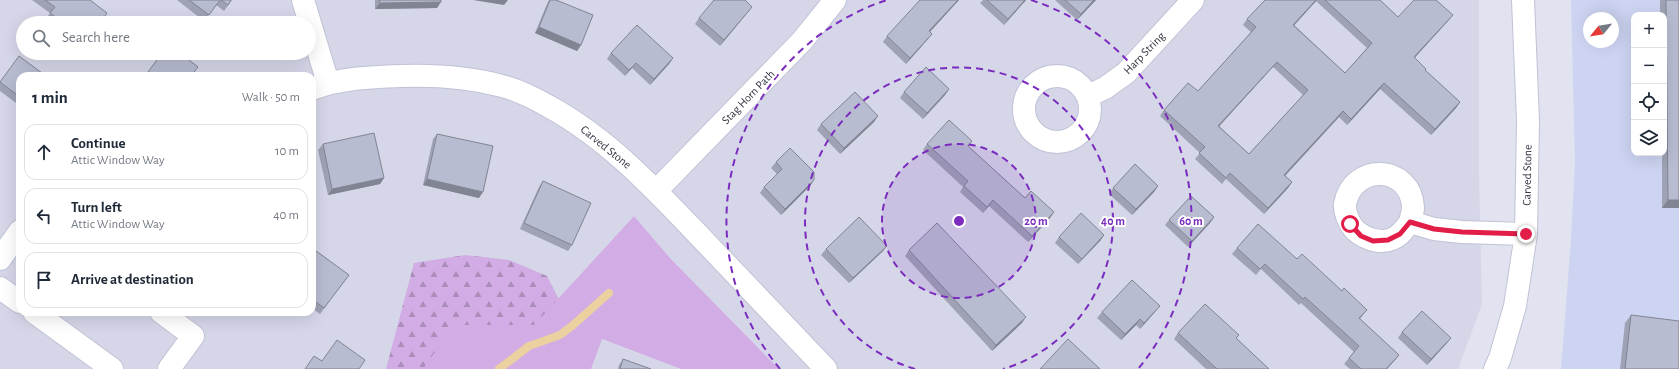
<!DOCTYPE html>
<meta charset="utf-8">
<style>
body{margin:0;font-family:"Alegreya Sans",sans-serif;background:#f2f2f3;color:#1f2937}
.controls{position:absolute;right:12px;top:12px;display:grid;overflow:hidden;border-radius:8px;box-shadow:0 4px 16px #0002}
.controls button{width:36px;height:36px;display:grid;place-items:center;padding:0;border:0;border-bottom:1px solid #e0e1e3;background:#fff;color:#1f2937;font:20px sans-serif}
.compass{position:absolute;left:1583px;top:12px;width:36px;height:36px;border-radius:50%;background:#fff;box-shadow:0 4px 16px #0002;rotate:240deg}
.stop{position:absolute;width:12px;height:12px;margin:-9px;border:3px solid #e11d48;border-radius:50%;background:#fff}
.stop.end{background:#e11d48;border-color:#fff;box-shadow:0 1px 4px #0008}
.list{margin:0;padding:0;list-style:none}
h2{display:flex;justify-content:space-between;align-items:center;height:52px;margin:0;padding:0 16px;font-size:17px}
h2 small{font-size:13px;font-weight:400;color:#747a83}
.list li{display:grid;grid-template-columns:26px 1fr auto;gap:12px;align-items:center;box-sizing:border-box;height:56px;margin:0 8px 8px;padding:0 8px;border:1px solid #e0e1e3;border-radius:12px}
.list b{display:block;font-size:15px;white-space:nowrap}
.list p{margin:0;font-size:13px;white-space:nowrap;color:#747a83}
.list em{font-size:13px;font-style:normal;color:#747a83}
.icon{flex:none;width:22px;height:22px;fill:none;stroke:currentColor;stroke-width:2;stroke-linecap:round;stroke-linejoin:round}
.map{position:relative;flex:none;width:1679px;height:369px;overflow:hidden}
.search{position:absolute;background:#fff;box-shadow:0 4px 16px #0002;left:16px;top:16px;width:300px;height:44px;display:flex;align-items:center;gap:10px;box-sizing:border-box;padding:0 14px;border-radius:22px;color:#747a83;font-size:15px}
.panel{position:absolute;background:#fff;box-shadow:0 4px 16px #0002;left:16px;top:72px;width:300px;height:244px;border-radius:12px}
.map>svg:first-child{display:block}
.residential{fill:#d5d6e8;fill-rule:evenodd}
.commercial{fill:#cdd4f2;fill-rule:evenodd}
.forest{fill:url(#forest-firs)}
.park{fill:#d2ace4}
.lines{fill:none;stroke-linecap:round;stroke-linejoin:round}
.stream{stroke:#ecd1a0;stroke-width:8}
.minor-casing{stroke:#c0c2d6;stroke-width:24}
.minor{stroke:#fff;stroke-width:22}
.wall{fill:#9ea2b4;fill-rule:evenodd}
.shaded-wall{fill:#818492}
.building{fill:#b8bcd1;stroke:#818492;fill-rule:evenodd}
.route{stroke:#e11d48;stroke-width:5}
.ring{fill:none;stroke:#7b2cbf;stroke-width:2;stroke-dasharray:7 5}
.labels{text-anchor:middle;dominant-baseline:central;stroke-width:4;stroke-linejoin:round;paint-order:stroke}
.street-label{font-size:12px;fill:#333542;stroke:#fff}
.centre{fill:#7b2cbf;stroke:#fff;stroke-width:2}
.ring-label{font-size:12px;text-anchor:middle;font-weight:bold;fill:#7b2cbf;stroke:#fff;stroke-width:4;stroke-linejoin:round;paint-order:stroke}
</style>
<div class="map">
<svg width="1679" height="369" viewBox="0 0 1679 369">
<defs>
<pattern id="forest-firs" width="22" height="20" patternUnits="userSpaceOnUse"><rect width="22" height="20" fill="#d2ace4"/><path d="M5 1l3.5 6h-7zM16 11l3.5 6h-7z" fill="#ab8dba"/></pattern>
</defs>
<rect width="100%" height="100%" fill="#e2e3f0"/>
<path class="residential" d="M0,0H1479V172L1482,304L1458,369H779L670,258L634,216L534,325L423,369H0ZM23,23H309V53H23ZM20,76H312V312H20Z
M601,339L681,369H591Z"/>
<path class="commercial" d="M1571,0H1679V369H1561L1571,240L1575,161ZM1634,15H1664V153H1634ZM1589,18H1613V42H1589Z"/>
<path class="forest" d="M465,255L509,260L547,276L564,309L541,369H386L414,263Z"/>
<path class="park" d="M634,216L670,258L779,369H681L602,339L591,369H423L454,325H534Z"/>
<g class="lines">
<path class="stream" d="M499,369L529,346L560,335L572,326L609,293"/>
<defs>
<path id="minor" d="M303,0L328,83
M1024 109a33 33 0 1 1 66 0a33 33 0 1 1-66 0Z
M312,89C340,78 372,77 402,76C435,75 469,77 502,86C518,90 534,98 548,106C611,140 659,194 709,246C748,287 787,328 826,369
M1088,96L1105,88L1126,73L1193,0
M656,191L802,41L835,0
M1410,222C1407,226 1404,230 1400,234C1387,246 1366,241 1354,229C1349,223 1344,212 1345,204C1353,162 1411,165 1413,207C1413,212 1411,217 1410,222L1434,229L1462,232L1526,234
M0,259L20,231
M0,288L20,302
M34,312L112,369
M161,312L193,336L169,369
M1495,369L1500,358L1515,306L1526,234L1528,121L1523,0"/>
</defs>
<use href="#minor" class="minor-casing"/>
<use href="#minor" class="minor"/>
</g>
<path class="wall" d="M32,0H90L100,23H51L46,19L50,13Z
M177,0H232L224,11L216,5L204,21Z
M375,0H441L437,8L375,9Z
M549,0H556L581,45L577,51L535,33L547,4Z
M959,0L930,32L928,39L906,64L883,42L887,36Z
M983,0H1026L1004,25L980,3Z
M1055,0H1096L1077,20Z
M1265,0H1380L1398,17L1448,21L1414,58L1425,70L1460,102L1456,108L1431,135L1380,89L1347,125L1339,117L1285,176L1292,182L1288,188L1264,214L1226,179L1222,184L1195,159L1200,153L1160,116L1164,110L1198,91L1251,32L1243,25L1247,19ZM1316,1L1367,48L1345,73L1294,25ZM1273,67L1303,95L1249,154L1219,126Z
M1660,0H1679V208H1662V153H1664V15H1660Z
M748,12L720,46L695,24L699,18Z
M611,53L673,58L669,64L650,85L632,68L625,76L607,59Z
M20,76V106L0,91V82Z
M949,89L945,95L923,119L900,98L904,92Z
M878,116L874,122L840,154L817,130L821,124Z
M437,134L479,198L423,185L433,139Z
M323,144L384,178L380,184L328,195L318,150Z
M927,144L968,146L1025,198L1054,212L1050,218L1028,242L989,206L983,213L960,192L963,187L923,150Z
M776,162L814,180L810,186L781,215L760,193L764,187L777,174L771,168Z
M543,181L572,245L568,251L520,229L539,187Z
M1158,186L1154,192L1132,215L1109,194L1113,188Z
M1214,217L1210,223L1188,247L1165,225L1169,220Z
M1104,235L1100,241L1078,264L1055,243L1059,237Z
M887,246L883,251L849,283L821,255L826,249Z
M312,248L349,275L320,314L312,308Z
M1237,248L1297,259L1342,291L1367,310L1360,319L1399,355L1395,360L1387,369H1350L1344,364L1354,352L1301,303L1299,305L1261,269L1256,275L1232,254Z
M909,250L1022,323L992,351L905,256Z
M1102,312H1155L1140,329L1136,325L1121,340L1097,318Z
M1631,315L1679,369H1620L1625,323Z
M1402,332L1447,343L1427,365L1398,338Z
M1178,333L1239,335L1236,338L1269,369H1206L1174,339Z
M623,359L651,369H618L619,365Z"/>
<path class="shaded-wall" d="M473,0H508L504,5Z
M958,0H959L925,37L929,31Z
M1025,0H1026L1004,25L1008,19Z
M1094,0H1096L1077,20L1081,14Z
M1316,0H1317L1289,31L1293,25Z
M441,2L437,8L375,9L380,3Z
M752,7L748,12L720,46L724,40Z
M1453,15L1448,21L1410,63L1414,57Z
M539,27L581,45L577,51L535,33Z
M932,34L928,39L906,64L910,58Z
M673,58L669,64L650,85L654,79Z
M1277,62L1273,67L1214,132L1218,126Z
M636,63L632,68L625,76L629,70Z
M1384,83L1380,89L1347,125L1351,119Z
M949,89L945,95L923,119L927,113Z
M1460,102L1456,108L1431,135L1435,129Z
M1343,111L1339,117L1280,181L1284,175Z
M878,116L874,122L840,154L844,148Z
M384,178L380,184L328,195L332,189Z
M427,179L483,192L479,198L423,185Z
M814,180L810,186L781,215L785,209Z
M1292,182L1288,188L1264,214L1268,208Z
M1158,186L1154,192L1132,215L1136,209Z
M993,200L989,206L983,213L987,207Z
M1668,200H1679V208H1662Z
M1054,212L1050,218L1028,242L1032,236Z
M1214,217L1210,223L1188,247L1192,241Z
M1104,235L1100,241L1078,264L1082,259Z
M887,246L883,251L849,283L853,278Z
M1160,306L1155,312L1140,329L1144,323Z
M1026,317L1022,323L992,351L996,345Z
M1140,319L1136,325L1121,340L1125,334Z
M1451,338L1447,343L1427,365L1431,359Z
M1399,355L1395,360L1387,369H1386Z"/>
<path class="building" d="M45,0H90L107,13L100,23H63L50,13L55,7Z
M189,0H220L209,15Z
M221,0H231L228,5Z
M379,0H441V2L380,3Z
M550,0H556L593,15L581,45L539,27Z
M714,0H745L752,7L724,40L699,18Z
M920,0H958L929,31L932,34L910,58L887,36Z
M987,0H1025L1008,19Z
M1065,0H1094L1081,14Z
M1265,0H1316L1293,25L1345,73L1372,43L1325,0H1380L1398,17L1414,0H1436L1453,15L1414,57L1426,69L1425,70L1460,102L1435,129L1384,83L1351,119L1343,111L1284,175L1292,182L1268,208L1230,173L1226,178L1199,153L1205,147L1164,110L1188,83L1198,91L1256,27L1247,19ZM1277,62L1308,90L1249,154L1218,126Z
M1666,0H1679V200H1668Z
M637,25L673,58L654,79L636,63L629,70L611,53Z
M162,53H180L198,67L191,76H145Z
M19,56L46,76H20V97L0,82Z
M926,67L949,89L927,113L904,92Z
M855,92L878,116L844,148L821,124Z
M949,120L972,141L968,146L1025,198L1031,191L1054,212L1032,236L993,200L987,207L964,186L968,181L927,144Z
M374,133L384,178L332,189L323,144Z
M437,134L493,146L483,192L427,179Z
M790,148L814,172V180L785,209L764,187L782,169L776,162Z
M1135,164L1158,186L1136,209L1113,188Z
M543,181L591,203L572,245L524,223Z
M1191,196L1214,217L1192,241L1169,220Z
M1081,213L1104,235L1082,259L1059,237Z
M859,217L887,246L853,278L826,249Z
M937,223L1026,317L996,345L909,250Z
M1258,224L1297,259L1302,254L1342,291L1344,288L1367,310L1359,318L1399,355L1386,369H1361L1349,358L1359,346L1305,297L1303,299L1265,264L1260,269L1237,248Z
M312,248L349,275L324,308L312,299Z
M1132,280L1160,306L1144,323L1140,319L1125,334L1102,312Z
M1205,304L1239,335L1236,338L1269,369H1217L1178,333Z
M1422,311L1451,338L1431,359L1402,332Z
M1631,315L1679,321V369H1625Z
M1068,339L1100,369H1040Z
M337,340L365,360L359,369H305L314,356L322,361Z
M623,359L651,369H620Z"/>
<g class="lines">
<path class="route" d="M1350,224L1361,236L1373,241L1388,240L1400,234L1410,222L1434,229L1462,232L1526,234"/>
</g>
<circle cx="959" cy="221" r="77" fill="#7b2cbf" fill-opacity=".12"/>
<g class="ring">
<circle cx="959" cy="221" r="77"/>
<path d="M915 369A154 154 0 1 1 1003 369"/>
<path d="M780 369A232 232 0 0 1 887 0M1031 0A232 232 0 0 1 1138 369"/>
</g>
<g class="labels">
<g class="street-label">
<text transform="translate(1144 53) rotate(-46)">Harp String</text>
<text transform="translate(748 97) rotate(-46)">Stag Horn Path</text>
<text transform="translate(606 147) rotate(39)">Carved Stone</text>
<text transform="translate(1527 175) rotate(-89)">Carved Stone</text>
</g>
</g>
<circle cx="959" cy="221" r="6" class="centre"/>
<g class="ring-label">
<text x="1036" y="225">20 m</text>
<text x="1113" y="225">40 m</text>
<text x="1191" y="225">60 m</text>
</g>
</svg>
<div class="controls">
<button>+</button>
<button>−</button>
<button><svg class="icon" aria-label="locate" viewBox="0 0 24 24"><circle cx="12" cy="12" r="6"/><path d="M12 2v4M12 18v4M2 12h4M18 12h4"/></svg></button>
<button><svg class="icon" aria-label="layers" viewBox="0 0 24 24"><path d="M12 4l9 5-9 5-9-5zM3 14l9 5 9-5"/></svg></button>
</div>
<svg class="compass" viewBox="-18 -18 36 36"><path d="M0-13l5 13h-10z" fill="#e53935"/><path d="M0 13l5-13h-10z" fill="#747a83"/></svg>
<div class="stop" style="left:1350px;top:224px"></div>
<div class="stop end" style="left:1526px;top:234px"></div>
<div class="search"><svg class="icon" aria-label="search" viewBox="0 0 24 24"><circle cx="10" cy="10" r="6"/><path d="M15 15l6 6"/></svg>Search here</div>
<section class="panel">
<h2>1 min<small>Walk · 50 m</small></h2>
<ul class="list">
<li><svg class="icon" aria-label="ahead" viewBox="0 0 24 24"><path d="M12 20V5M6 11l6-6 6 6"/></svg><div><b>Continue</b><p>Attic Window Way</p></div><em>10 m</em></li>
<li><svg class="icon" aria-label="left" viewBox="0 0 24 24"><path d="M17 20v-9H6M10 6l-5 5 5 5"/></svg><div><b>Turn left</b><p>Attic Window Way</p></div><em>40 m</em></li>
<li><svg class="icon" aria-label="arrive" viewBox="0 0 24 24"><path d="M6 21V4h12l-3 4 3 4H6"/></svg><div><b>Arrive at destination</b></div></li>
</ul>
</section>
</div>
